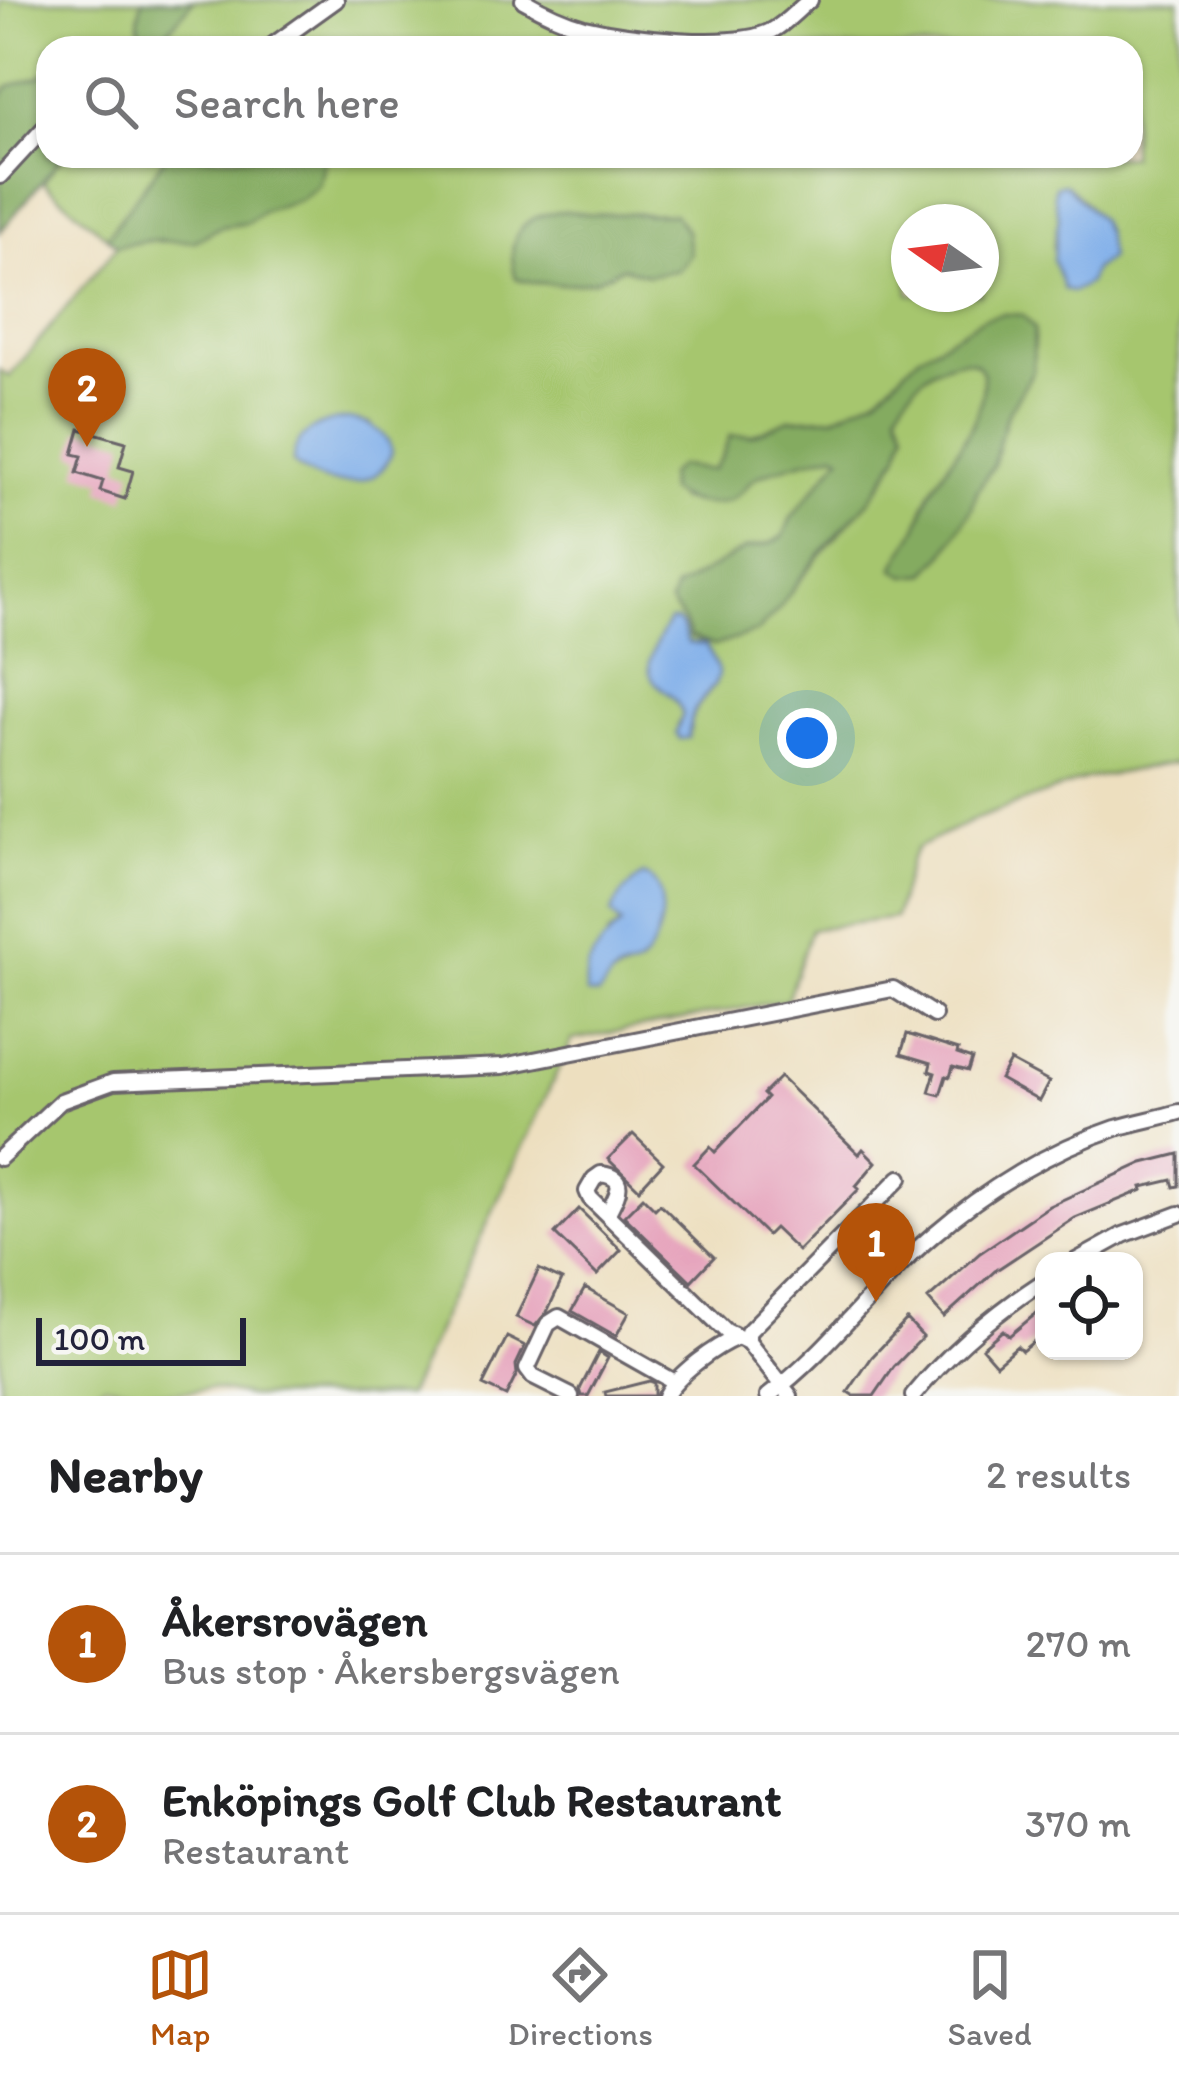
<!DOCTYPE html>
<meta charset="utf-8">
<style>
body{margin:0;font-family:Itim,sans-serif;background:#f6f6f6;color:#202124}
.controls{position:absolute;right:36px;bottom:36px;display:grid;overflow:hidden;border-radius:24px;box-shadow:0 3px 9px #0004}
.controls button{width:108px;height:108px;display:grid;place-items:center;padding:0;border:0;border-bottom:3px solid #e0e0e0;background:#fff;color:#202124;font:60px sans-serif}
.compass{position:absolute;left:891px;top:204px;width:108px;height:108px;border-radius:50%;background:#fff;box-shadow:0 3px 9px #0004;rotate:284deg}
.scale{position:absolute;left:36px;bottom:30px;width:210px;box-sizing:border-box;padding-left:12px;border:6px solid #22223b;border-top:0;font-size:33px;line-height:42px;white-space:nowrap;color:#22223b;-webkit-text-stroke:9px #f6f6f2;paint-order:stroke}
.you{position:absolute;left:807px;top:738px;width:42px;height:42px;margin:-30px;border:9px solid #fff;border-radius:50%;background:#1a73e8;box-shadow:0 0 0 18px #1a73e833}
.badge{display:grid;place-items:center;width:78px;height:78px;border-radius:50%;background:#b45309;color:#fff;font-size:39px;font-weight:700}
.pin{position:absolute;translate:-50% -99px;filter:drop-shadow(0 3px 6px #0008)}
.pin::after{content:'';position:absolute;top:63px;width:42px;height:36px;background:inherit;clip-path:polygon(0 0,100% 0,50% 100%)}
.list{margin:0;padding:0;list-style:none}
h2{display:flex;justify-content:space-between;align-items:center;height:156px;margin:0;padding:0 48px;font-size:51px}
h2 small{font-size:39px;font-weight:400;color:#757577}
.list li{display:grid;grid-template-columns:78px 1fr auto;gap:36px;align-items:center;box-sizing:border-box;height:180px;padding:0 48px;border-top:3px solid #e0e0e0}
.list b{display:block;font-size:45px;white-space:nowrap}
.list p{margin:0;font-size:39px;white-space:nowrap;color:#757577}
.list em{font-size:39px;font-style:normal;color:#757577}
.icon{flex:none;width:66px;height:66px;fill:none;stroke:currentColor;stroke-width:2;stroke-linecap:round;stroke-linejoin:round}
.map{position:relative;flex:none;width:1179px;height:1396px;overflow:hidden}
.search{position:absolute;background:#fff;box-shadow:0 3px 9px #0004;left:36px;right:36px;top:36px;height:132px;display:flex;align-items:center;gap:30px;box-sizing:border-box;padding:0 42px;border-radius:36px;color:#757577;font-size:45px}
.sheet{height:516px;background:#fff}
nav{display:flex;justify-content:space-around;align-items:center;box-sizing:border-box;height:168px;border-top:3px solid #e0e0e0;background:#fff;font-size:33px;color:#757577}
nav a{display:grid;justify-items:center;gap:6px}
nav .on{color:#b45309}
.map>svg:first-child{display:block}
.green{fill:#a6c66e;stroke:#647454;stroke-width:3;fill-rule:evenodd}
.forest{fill:#84ab61;stroke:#53664e;stroke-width:3}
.water{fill:#7faee9;stroke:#506892;stroke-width:3}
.building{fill:#e59fb9}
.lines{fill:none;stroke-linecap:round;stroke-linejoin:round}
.minor-casing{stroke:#696469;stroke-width:20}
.minor{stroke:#fff;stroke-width:14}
</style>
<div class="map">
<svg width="1179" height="1396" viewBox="0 0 1179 1396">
<rect width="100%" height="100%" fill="#f6f6f2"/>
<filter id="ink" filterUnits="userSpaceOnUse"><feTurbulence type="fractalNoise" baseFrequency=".00833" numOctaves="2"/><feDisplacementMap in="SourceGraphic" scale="24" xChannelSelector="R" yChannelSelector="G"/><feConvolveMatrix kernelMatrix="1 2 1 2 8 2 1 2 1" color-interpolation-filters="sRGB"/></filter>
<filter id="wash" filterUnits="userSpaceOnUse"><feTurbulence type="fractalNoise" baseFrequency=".004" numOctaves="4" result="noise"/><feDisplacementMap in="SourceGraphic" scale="48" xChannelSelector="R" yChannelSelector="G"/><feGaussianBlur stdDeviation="2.7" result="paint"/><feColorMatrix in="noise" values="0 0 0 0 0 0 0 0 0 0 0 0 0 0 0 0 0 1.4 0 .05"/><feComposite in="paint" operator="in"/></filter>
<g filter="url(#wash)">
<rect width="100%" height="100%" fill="#eddfbf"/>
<path class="green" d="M0,0H143C135,20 138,30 149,48H48V70L40,77L10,86L0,100Z
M194,0H1179V762L1086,779L976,819L917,848L910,860L895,918L811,929L787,1000L572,1040L407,1396H249L212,1389L166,1393L105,1384L81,1396H0V370L9,377L117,246L146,241H195L220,227L247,223L264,211L301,199L318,185L326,156H1131V48H153ZM1065,184C1097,212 1099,217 1109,258L1093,270L1053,248L1059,217L1054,194ZM565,211L592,214H674L678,270L649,275L622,267L597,279L556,282ZM909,222H981V294H909ZM984,318L1034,329L1033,371L1006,416L993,466L977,491L972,508L945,553L895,567C903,551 915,535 922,518C928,501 919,516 927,500C945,463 983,426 984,382C984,348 944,361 927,374C915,383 903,397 898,411L906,430C894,484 850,519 816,560C796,584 779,610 756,632L690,637L684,622L670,603L675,590L745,549L769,544L783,537L791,518L841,456L835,453L782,466L699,503L681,500L668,491L678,466L712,470L722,456L730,436L752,435L790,419L833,417L879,395L919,356ZM347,419L370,424L332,481L299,469L293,462ZM684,638L688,643L705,646C738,694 693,688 690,730L678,725L683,713L679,704L665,688ZM619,920L640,965L610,977L608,935L621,925Z
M63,156H166L107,237L43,182Z"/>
<path class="forest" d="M143,0H194L153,48H149C138,30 135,20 143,0Z
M48,70V156H63L0,232V100L9,86L40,77Z
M166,156H326L319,185L301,199L264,211L247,223L220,227L195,241H146L117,246L107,237Z
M565,211L592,214H674L687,231L690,255L678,270L649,275L622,267C613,271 604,277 595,280C573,285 536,286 516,278C504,236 522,214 565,211Z
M1003,314L1023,315L1034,329L1033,371L1006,416L993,466L977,491L972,508L945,553L925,574L906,576L894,568C903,551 915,535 921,518C924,512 924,506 927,500C944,462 983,427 983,382C984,348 944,361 927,374C915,383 903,398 898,411L906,430L898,456L870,500L831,541L799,580L779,609L757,632L714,646L690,637L684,622L670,603L675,589L745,549L769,544L783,537L791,518L841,456L835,453C810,460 784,465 761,475C749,480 749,485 740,493C721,511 686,504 668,491V475L678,466L712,470L722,456L730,436L752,435L790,419L833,417L879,395L919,356L984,318Z"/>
<path class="water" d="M1065,184L1099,219L1105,232L1110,258L1093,270L1088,283L1072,292L1064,290L1053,259L1059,217L1054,194L1056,185Z
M347,419C368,422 386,430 392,452C378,495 318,489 293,462C294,433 322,421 347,419Z
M669,621H676L681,625L688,643L705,645C729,681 716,679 696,708C690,716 690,728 688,738L680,739L676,733L683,714C677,699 668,693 657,684C638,668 659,638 669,621Z
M643,875C674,885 661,941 643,961C635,970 627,968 617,973C608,977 605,988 598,995L587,994C580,964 601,944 621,925L611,914C619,896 627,887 643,875Z"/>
<g id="blocks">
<path class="building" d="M80,429L126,442L119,467L133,471L125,499L100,491L103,481L77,473L82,456L73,454Z
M907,1034L958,1050L957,1054L972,1059L968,1071L953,1067L950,1077L946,1076L940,1095L929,1092L935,1073L929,1071L931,1063L901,1054Z
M1010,1061L1049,1082L1039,1101L1000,1079Z
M780,1077L859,1154L863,1149L876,1162L856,1186L859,1189L798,1251L774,1228L767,1235L694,1164L710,1147L715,1152L767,1098L763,1094Z
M633,1134L663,1163L639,1189L608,1159Z
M1179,1154V1186L1174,1187L1172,1180L1142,1187L1143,1190L1075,1218L995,1271L944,1317L928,1299L980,1253L1049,1206L1143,1163Z
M643,1197L655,1209L660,1204L714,1257L691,1281L624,1216Z
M579,1209L621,1250L597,1275L555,1234Z
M539,1269L562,1280L547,1312L535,1326L516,1317Z
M585,1288L629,1313L616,1336L572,1311Z
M1044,1307V1333L1022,1351L1017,1346L996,1364L982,1348L1003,1330L1009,1336Z
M907,1320L923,1337L894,1367L874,1396H854L848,1392L872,1357Z
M507,1337L525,1346L516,1365L517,1374L506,1396L483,1385Z
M599,1352L608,1358L588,1396H582L580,1389Z
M649,1381L654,1383V1396H606L605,1392Z"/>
</g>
</g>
<g filter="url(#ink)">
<use href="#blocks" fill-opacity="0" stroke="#696469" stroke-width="3"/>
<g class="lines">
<defs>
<path id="minor" d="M523,0C542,11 562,21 584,27C626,37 735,51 773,30C786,23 798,9 810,0
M269,48L336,0
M0,176L48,124
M0,1158L61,1101L113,1082L503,1066L893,989L934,1015
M608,1213C616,1196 630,1178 601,1174L594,1179L587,1191L590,1198L726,1331L748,1342
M1076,1261L1123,1235L1179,1214
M571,1396L533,1377L527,1369L548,1324L559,1317L674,1382
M665,1396C677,1374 715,1346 738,1337
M768,1396C830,1350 874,1285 933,1235C986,1189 1050,1150 1116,1128C1137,1122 1158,1118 1179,1112
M790,1396L748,1342V1332L900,1178
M913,1396C950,1351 995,1313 1044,1281"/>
</defs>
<use href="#minor" class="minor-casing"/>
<use href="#minor" class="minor"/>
</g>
</g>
</svg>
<div class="controls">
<button><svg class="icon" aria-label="locate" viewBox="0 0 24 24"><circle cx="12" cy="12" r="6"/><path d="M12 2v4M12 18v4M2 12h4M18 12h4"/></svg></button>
</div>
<svg class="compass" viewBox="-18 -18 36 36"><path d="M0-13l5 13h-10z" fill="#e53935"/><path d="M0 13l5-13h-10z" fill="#757577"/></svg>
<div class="scale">100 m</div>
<div class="you"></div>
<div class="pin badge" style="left:876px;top:1302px">1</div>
<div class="pin badge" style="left:87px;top:447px">2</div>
<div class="search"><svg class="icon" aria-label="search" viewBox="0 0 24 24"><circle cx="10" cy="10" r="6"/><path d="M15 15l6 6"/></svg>Search here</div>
</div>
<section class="sheet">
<h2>Nearby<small>2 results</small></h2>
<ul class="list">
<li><span class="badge">1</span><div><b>Åkersrovägen</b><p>Bus stop · Åkersbergsvägen</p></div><em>270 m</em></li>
<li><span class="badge">2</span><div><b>Enköpings Golf Club Restaurant</b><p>Restaurant</p></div><em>370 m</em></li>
</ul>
</section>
<nav>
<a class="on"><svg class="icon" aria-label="map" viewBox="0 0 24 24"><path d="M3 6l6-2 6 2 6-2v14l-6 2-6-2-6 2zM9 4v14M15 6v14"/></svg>Map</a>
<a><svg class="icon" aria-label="directions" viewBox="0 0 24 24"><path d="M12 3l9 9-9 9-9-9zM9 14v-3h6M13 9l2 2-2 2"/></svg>Directions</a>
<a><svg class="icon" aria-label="saved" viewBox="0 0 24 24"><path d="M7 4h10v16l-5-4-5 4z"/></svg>Saved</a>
</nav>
